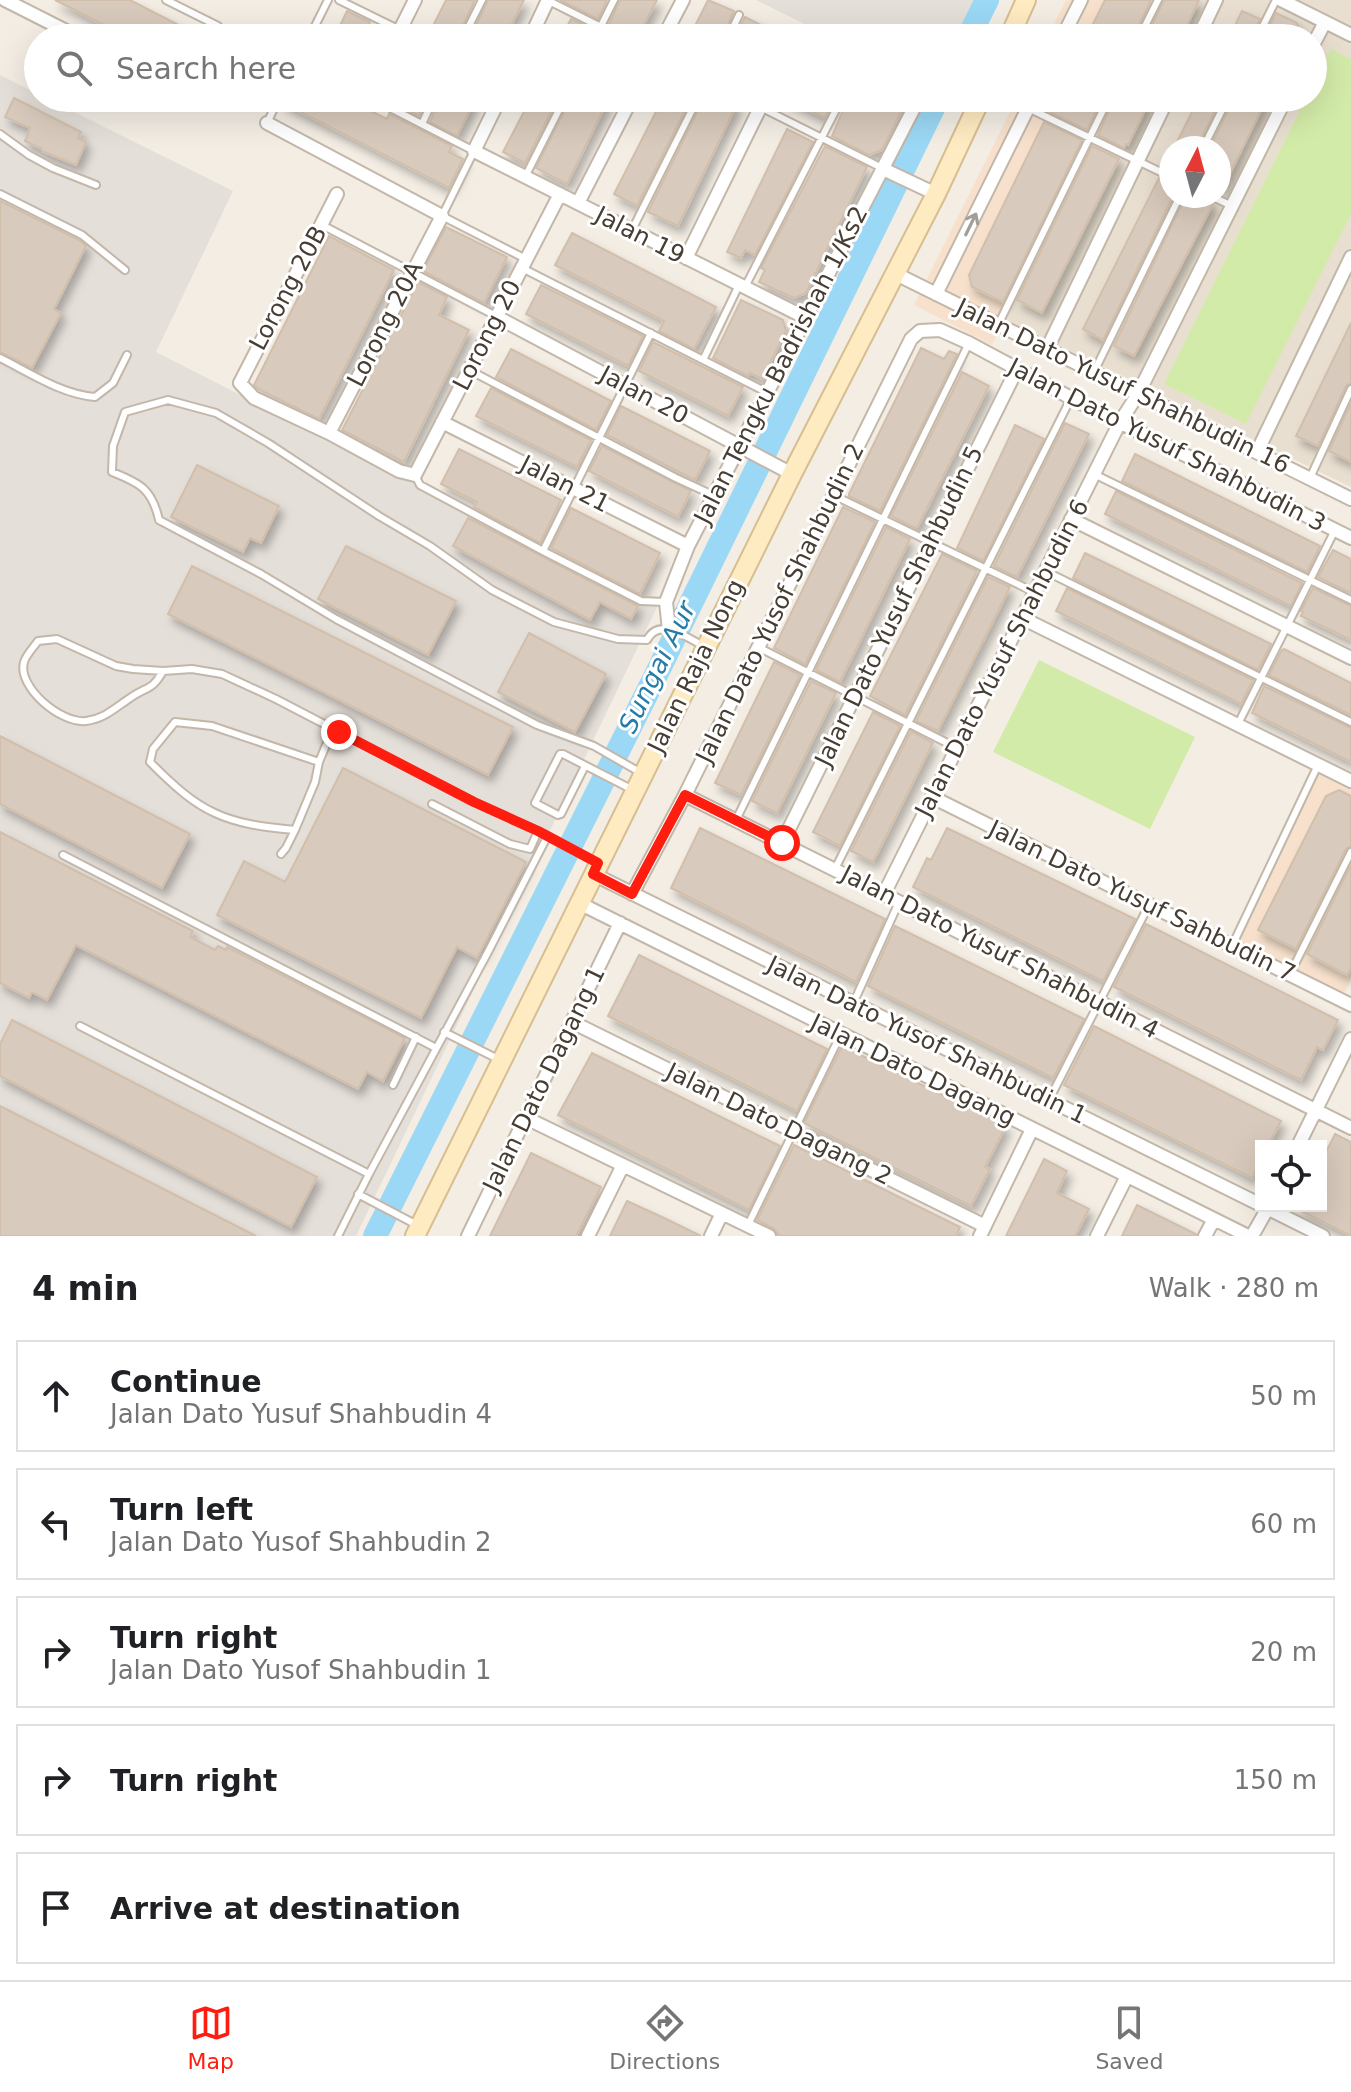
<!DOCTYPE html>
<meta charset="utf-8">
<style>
body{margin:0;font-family:"DejaVu Sans",sans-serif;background:#f2f2f2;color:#202124}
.controls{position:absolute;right:24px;bottom:24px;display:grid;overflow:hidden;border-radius:0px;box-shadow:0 8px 32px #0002}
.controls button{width:72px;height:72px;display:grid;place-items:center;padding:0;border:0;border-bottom:2px solid #e0e0e0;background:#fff;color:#202124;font:40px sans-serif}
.compass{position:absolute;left:1159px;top:136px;width:72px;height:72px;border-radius:50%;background:#fff;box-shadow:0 8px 32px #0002;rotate:6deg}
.stop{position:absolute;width:24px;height:24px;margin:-18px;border:6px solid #ff1d0f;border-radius:50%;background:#fff}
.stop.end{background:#ff1d0f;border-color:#fff;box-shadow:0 2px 8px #0008}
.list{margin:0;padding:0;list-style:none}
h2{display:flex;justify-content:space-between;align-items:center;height:104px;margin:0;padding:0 32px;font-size:34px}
h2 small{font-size:26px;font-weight:400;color:#757577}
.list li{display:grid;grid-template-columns:52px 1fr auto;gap:24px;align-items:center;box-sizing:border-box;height:112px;margin:0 16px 16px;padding:0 16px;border:2px solid #e0e0e0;border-radius:0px}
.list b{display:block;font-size:30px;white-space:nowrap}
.list p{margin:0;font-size:26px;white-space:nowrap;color:#757577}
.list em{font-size:26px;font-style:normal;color:#757577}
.icon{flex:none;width:44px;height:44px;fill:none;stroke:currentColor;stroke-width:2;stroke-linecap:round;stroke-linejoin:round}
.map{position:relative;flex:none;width:1351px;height:1236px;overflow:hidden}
.search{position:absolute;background:#fff;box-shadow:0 8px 32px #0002;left:24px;right:24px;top:24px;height:88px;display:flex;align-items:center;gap:20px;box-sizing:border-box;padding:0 28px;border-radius:44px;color:#757577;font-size:30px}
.sheet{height:744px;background:#fff}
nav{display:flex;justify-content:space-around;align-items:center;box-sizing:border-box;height:112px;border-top:2px solid #e0e0e0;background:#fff;font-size:22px;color:#757577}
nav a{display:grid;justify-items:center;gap:4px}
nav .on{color:#ff1d0f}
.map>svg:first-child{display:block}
.residential{fill:#e8dfd1;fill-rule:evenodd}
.commercial{fill:#f7e1cd}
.industrial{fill:#e5dfd9}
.green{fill:#d3eba9}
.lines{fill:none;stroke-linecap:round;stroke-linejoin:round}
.river{stroke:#9bd8f5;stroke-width:24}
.building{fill:#d8cabc;stroke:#d1bfab;stroke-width:2;filter:url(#shadow)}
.lane-casing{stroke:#c2b7a9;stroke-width:10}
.street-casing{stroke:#c2b7a9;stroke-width:16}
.secondary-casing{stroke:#d6be90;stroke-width:22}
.lane{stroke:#fff;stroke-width:6}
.street{stroke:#fff;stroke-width:12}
.secondary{stroke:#ffebc2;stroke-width:18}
.oneway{stroke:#a29e99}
.route{stroke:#ff1d0f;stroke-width:10}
.labels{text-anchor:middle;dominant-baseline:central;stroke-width:6;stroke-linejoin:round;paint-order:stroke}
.street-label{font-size:24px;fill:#463d33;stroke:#fff}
.water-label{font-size:26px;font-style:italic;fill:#247ca7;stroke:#fff}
</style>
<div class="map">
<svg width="1351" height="1236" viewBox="0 0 1351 1236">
<defs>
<filter id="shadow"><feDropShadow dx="4.5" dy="7" stdDeviation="4" flood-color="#0004"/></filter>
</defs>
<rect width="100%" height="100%" fill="#f3ede4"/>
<path class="residential" d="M1163,0H1351V487L1005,319L1115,98H1313V38H1145ZM1171,148H1219V196H1171Z"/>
<path class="commercial" d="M1066,0H1163L1145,38H1047Z
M1017,98H1115L992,345L914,305Z
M1319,771L1351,787V979L1343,996L1238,943Z"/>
<path class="industrial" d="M756,0H977L958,38H833Z
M0,75L38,94V98H46L233,191L156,352L657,607L356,1236H0Z"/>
<path class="green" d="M1331,49L1351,59V214L1246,424L1164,384L1306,98H1313V85Z
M1039,660L1195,737L1150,829L993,752Z"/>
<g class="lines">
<path class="river" d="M968,38L987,0
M375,1236L655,677L938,98"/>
</g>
<path class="building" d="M55,0H130L204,38H129Z
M446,0H475L457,38H427Z
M488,0H524L505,38H470Z
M560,0H607L598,19Z
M620,0H657L637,38H629L626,33L609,24Z
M708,0L734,11L722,38H689Z
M1105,0H1151L1133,38H1086Z
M1164,0H1199L1181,38H1146Z
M347,11L370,22L362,38H334Z
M1242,11L1260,19L1251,38H1229Z
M1276,13L1297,23L1302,38H1264Z
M745,17L787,38H735Z
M571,19L593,29L589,38H561Z
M14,98L81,132L78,138L86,142L76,165L42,151V149L25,141L30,128L5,117Z
M285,98H345L387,119L389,114L452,146L449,152L463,159L449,188L283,103Z
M397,98H427L419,116L394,103Z
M440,98H476L457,136L430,122Z
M531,98H558L525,163L503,152Z
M571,98H609L567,184L536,168Z
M663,98H691L637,206L614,194Z
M704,98H726L737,104L678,226L648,212Z
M785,98H835L825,118Z
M848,98H908L882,150L869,155L832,136Z
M1057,98H1102L1087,130L1050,112Z
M1115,98H1151L1128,145L1126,144L1124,148L1098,135Z
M1199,98H1221L1197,148H1174Z
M1234,98H1267L1220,194L1219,148H1210Z
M1044,122L1082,140L1003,302L972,287L969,275Z
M787,129L813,142L755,255L745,250L741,258L727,252Z
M825,146L867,167L806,293L794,298L759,282L765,270L761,268Z
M1092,146L1119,159L1042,313L1017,300Z
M1159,178L1171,183V196H1173L1103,340L1083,329Z
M1186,196H1201L1213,204L1134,356L1114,346Z
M0,201L79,240L86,246L54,309L61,313L32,368L0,352Z
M446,227L507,257L484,303L423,271Z
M572,233L716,307L694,349L659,331L664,321L555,265Z
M329,236L394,270L319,419L258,389L254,385Z
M418,282L447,297L439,315L469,330L404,462L342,430Z
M541,285L643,336L628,366L526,314Z
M741,300L783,320L786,331L762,379L750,373L748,376L713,358Z
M1351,323V383L1346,386L1318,446L1296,436Z
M653,342L743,387L728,416L639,371Z
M921,348L944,359L949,351L957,354L880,511L849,496V494Z
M511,349L611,401L596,430L496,377Z
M962,372L989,386L917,528H915L891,516Z
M491,388L591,440L577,467L476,416Z
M1351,403V462L1329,451Z
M621,406L710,451L695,480L607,435Z
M1065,423L1089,434L1017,577L994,566Z
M1015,425L1044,439L983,561L957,548Z
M602,446L691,491L678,517L589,471Z
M459,449L561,500L540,543L474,507L477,502L441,484Z
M1135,454L1320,546L1307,572L1122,481Z
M197,465L279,506L261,543L250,538L243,552L171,517Z
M1116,491L1302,583L1291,606L1105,514Z
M843,507L875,522L805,664L774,648Z
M571,508L660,553L640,594L551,548Z
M468,518L638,606L631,619L600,602L590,620L453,546Z
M886,527L910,539L840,682L816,670Z
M346,546L456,601L428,655L318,599Z
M1333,550L1351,559V593L1318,577Z
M1085,553L1271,644L1258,670L1073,578Z
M942,554L977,571L905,715L870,696Z
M192,566L513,727L488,775L168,614Z
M988,577L1010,587L938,731L916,721Z
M1067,588L1253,680L1241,704L1056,611Z
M1313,588L1351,606V640L1301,616L1303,612L1301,611Z
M529,633L606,674L575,732L498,692Z
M1284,649L1351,683V715L1269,675L1282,650Z
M774,662L800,675L741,795L715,783Z
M811,681L836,693L777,813L752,801Z
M1264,686L1351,728V762L1252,713Z
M873,712L900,726L840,846L813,832Z
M911,731L933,743L873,862L851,851Z
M0,736L190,834L162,888L0,804Z
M343,768L526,862L477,958L457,947L421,1018L217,915L244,861L285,882Z
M1339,790L1351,796V846L1346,849L1296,949L1258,930L1326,796Z
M700,828L885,919L856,982L671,888Z
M947,828L1135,919L1103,981L913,887L927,858L931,860Z
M0,832L193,931L190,937L215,950L218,946L226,950L227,947L405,1038L383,1081L367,1072L358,1089L76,945L47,1000L32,992L29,998L0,983Z
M1351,865V968L1347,975L1307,954Z
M1146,924L1338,1020L1323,1050L1317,1047L1301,1080L1114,987Z
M895,926L1084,1019L1053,1078L868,986Z
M639,955L827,1049L797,1111L608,1016Z
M12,1020L317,1177L291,1227L0,1076V1044Z
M1094,1026L1281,1121L1268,1146H1261V1160L1252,1178L1064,1085Z
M842,1046L1006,1126L985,1167L990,1169L971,1206L804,1123Z
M592,1053L780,1146L749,1210L558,1115Z
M0,1106L256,1236H0Z
M1335,1134L1351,1142V1236L1291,1206H1321V1162Z
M794,1145L960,1227L956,1236H781L778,1234L773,1228L757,1220Z
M531,1153L601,1187L576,1236H490Z
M1044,1159L1067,1171L1057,1193L1089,1209L1075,1236H1006Z
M627,1201L662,1217L701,1236H610Z
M1137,1205L1196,1234V1236H1122Z"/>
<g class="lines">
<defs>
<path id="lane" d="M166,0L218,26L223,34
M339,0L400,30
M547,0L623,38
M309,38L328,0
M463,38L482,0
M595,38L614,0
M728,38L739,15
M1139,38L1158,0
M1257,38L1276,0
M371,98L474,151L442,216L526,259
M742,98L882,168
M1028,108L1171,177
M267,123L279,98
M422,124L434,98
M0,134L29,155L53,168L96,185
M1203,148L1228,98
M525,177L565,98
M0,194L82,235L125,270
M1211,196L1232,206
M322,225L496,316
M632,230L698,98
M522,268L768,393
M745,287L842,98
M998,325L1109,98
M0,358C30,373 61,394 95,397L113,383L127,355
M703,360L739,285
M469,370L676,478L715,496
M1094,372L1180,196
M1094,474L1351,600
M415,475L420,485L543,551L641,601L665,602
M1310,478L1351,389
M833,495L1034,592
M543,551L651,333
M1045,571L1351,722
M758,647L957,748
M163,671C152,691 147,686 130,698C115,708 104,719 86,721C61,724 17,687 24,662C26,655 33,648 38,641L57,639L116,666L133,669L163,671L192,669L222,674L276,699L474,802L538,831L598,863
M1238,724L1335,530
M319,762L315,782L295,830C224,824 200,813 150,762L153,749L175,722L212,726L319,762L326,745L339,732
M585,766L561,814L558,815L535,803L560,754H563L633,790
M643,774L594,746L537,725L478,694L336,619L261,574L159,520C152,489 140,483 112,472L113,446L125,412L168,400L216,413L268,443L379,516L430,546L492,590L554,622L618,639L647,640C659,616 688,638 705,647
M432,804L510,844L530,849L538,831
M736,820L969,343
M281,854L286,848L295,830
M63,855L436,1048
M835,869L1071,398
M1232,946L1318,765
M1290,974L1351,852
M853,1004L899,902
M80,1026L369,1174L338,1236
M444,1032L498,1059
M393,1085L416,1037
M1049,1100L1149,905
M369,1174L488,952L547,837
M358,1194L417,1225
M748,1225L841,1034"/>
<path id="street" d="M5,0L80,38
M1281,0L1351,35
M222,38L223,34
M396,38L415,0
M530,38L548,0
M663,38L683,0
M1062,38L1081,0
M1198,38L1216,0
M1313,45L1325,22
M500,98L474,151L806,318
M267,123L442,216L329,433
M883,169L936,194
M337,194L240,383L254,398L329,433L399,471L415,475L560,194
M578,203L632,98
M686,258L765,98
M896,274L1351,499
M936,294L1033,98
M497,317L792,474
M1047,349L1168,98
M442,422L688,546
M1257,452L1351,257
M1071,519L1351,658
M1022,618L1351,781
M669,630L666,602L688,546L915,106
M685,795L1351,1128
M932,797L1351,1005
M782,843L1017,369
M593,874L1261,1205
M632,894L685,795L911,339L920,331L940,330L969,343L1071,398L1351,538
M884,894L1120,422L1138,394L1286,98
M579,903L1248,1236
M572,1022L985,1226
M526,1118L769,1236
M1298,1146L1351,1039
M1263,1206L1323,1236
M468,1236L620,923
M588,1236L623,1165
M711,1236L722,1213
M980,1236L1032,1129
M1097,1236L1127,1176
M1205,1236L1214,1219
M1252,1236L1269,1206"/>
<path id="secondary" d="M1009,38L1026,0
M415,1236L792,474L936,194L981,98"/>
</defs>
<use href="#lane" class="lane-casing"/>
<use href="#street" class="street-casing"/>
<use href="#secondary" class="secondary-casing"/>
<use href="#lane" class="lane"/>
<use href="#street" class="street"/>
<use href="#secondary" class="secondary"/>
</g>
<defs><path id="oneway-shaft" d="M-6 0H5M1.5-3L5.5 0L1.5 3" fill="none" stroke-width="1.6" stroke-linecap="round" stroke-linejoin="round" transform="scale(2)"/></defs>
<use class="oneway" href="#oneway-shaft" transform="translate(971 224) rotate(-64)"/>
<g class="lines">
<path class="route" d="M339,732L474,802L538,831L598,863L593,874L632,894L685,795L782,843"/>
</g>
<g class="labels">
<g class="street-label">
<text transform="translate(640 235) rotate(27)">Jalan 19</text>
<text transform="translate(288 288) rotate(-62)">Lorong 20B</text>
<text transform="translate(385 324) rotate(-63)">Lorong 20A</text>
<text transform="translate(487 335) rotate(-63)">Lorong 20</text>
<text transform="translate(781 365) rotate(-63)">Jalan Tengku Badrishah 1/Ks2</text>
<text transform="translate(1123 386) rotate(26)">Jalan Dato Yusuf Shahbudin 16</text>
<text transform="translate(644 395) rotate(28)">Jalan 20</text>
<text transform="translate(1167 445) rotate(27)">Jalan Dato Yusuf Shahbudin 3</text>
<text transform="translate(565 484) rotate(27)">Jalan 21</text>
<text transform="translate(780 603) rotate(-64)">Jalan Dato Yusof Shahbudin 2</text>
<text transform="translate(899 606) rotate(-64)">Jalan Dato Yusuf Shahbudin 5</text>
<text transform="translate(1002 658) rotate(-63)">Jalan Dato Yusuf Shahbudin 6</text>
<text transform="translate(696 666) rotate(-64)">Jalan Raja Nong</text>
<text transform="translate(1142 901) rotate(26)">Jalan Dato Yusuf Sahbudin 7</text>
<text transform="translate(1000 952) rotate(27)">Jalan Dato Yusuf Shahbudin 4</text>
<text transform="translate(927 1040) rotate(26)">Jalan Dato Yusof Shahbudin 1</text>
<text transform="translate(913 1070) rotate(26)">Jalan Dato Dagang</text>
<text transform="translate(544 1079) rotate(-64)">Jalan Dato Dagang 1</text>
<text transform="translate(779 1124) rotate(26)">Jalan Dato Dagang 2</text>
</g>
<g class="water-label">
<text transform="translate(657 667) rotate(-64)">Sungai Aur</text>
</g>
</g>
</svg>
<div class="controls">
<button><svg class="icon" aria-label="locate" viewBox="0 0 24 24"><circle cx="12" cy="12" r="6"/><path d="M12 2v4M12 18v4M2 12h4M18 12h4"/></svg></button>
</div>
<svg class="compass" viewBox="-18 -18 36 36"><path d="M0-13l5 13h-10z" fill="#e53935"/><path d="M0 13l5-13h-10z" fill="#757577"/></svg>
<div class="stop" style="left:782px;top:843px"></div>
<div class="stop end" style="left:339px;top:732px"></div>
<div class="search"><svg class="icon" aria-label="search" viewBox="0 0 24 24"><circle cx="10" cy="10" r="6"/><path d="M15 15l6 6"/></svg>Search here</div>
</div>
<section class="sheet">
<h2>4 min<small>Walk · 280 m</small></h2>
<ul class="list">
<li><svg class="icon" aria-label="ahead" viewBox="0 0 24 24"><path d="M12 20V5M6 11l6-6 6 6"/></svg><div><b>Continue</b><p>Jalan Dato Yusuf Shahbudin 4</p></div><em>50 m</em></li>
<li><svg class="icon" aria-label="left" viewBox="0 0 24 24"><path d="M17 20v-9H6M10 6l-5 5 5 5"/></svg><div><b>Turn left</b><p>Jalan Dato Yusof Shahbudin 2</p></div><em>60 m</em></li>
<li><svg class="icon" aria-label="right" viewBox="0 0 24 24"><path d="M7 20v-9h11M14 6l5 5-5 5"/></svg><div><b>Turn right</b><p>Jalan Dato Yusof Shahbudin 1</p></div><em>20 m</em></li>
<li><svg class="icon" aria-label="right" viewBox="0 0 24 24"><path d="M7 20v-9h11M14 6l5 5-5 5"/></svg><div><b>Turn right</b></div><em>150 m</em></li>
<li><svg class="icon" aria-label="arrive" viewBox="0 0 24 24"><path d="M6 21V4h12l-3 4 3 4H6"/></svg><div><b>Arrive at destination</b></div></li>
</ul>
</section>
<nav>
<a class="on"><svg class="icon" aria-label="map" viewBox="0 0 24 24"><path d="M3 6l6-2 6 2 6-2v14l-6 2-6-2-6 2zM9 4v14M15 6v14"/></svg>Map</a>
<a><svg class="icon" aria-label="directions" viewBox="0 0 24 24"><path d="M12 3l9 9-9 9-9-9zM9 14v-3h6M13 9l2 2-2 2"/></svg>Directions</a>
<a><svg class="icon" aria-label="saved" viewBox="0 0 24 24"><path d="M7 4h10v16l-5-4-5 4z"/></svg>Saved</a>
</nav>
